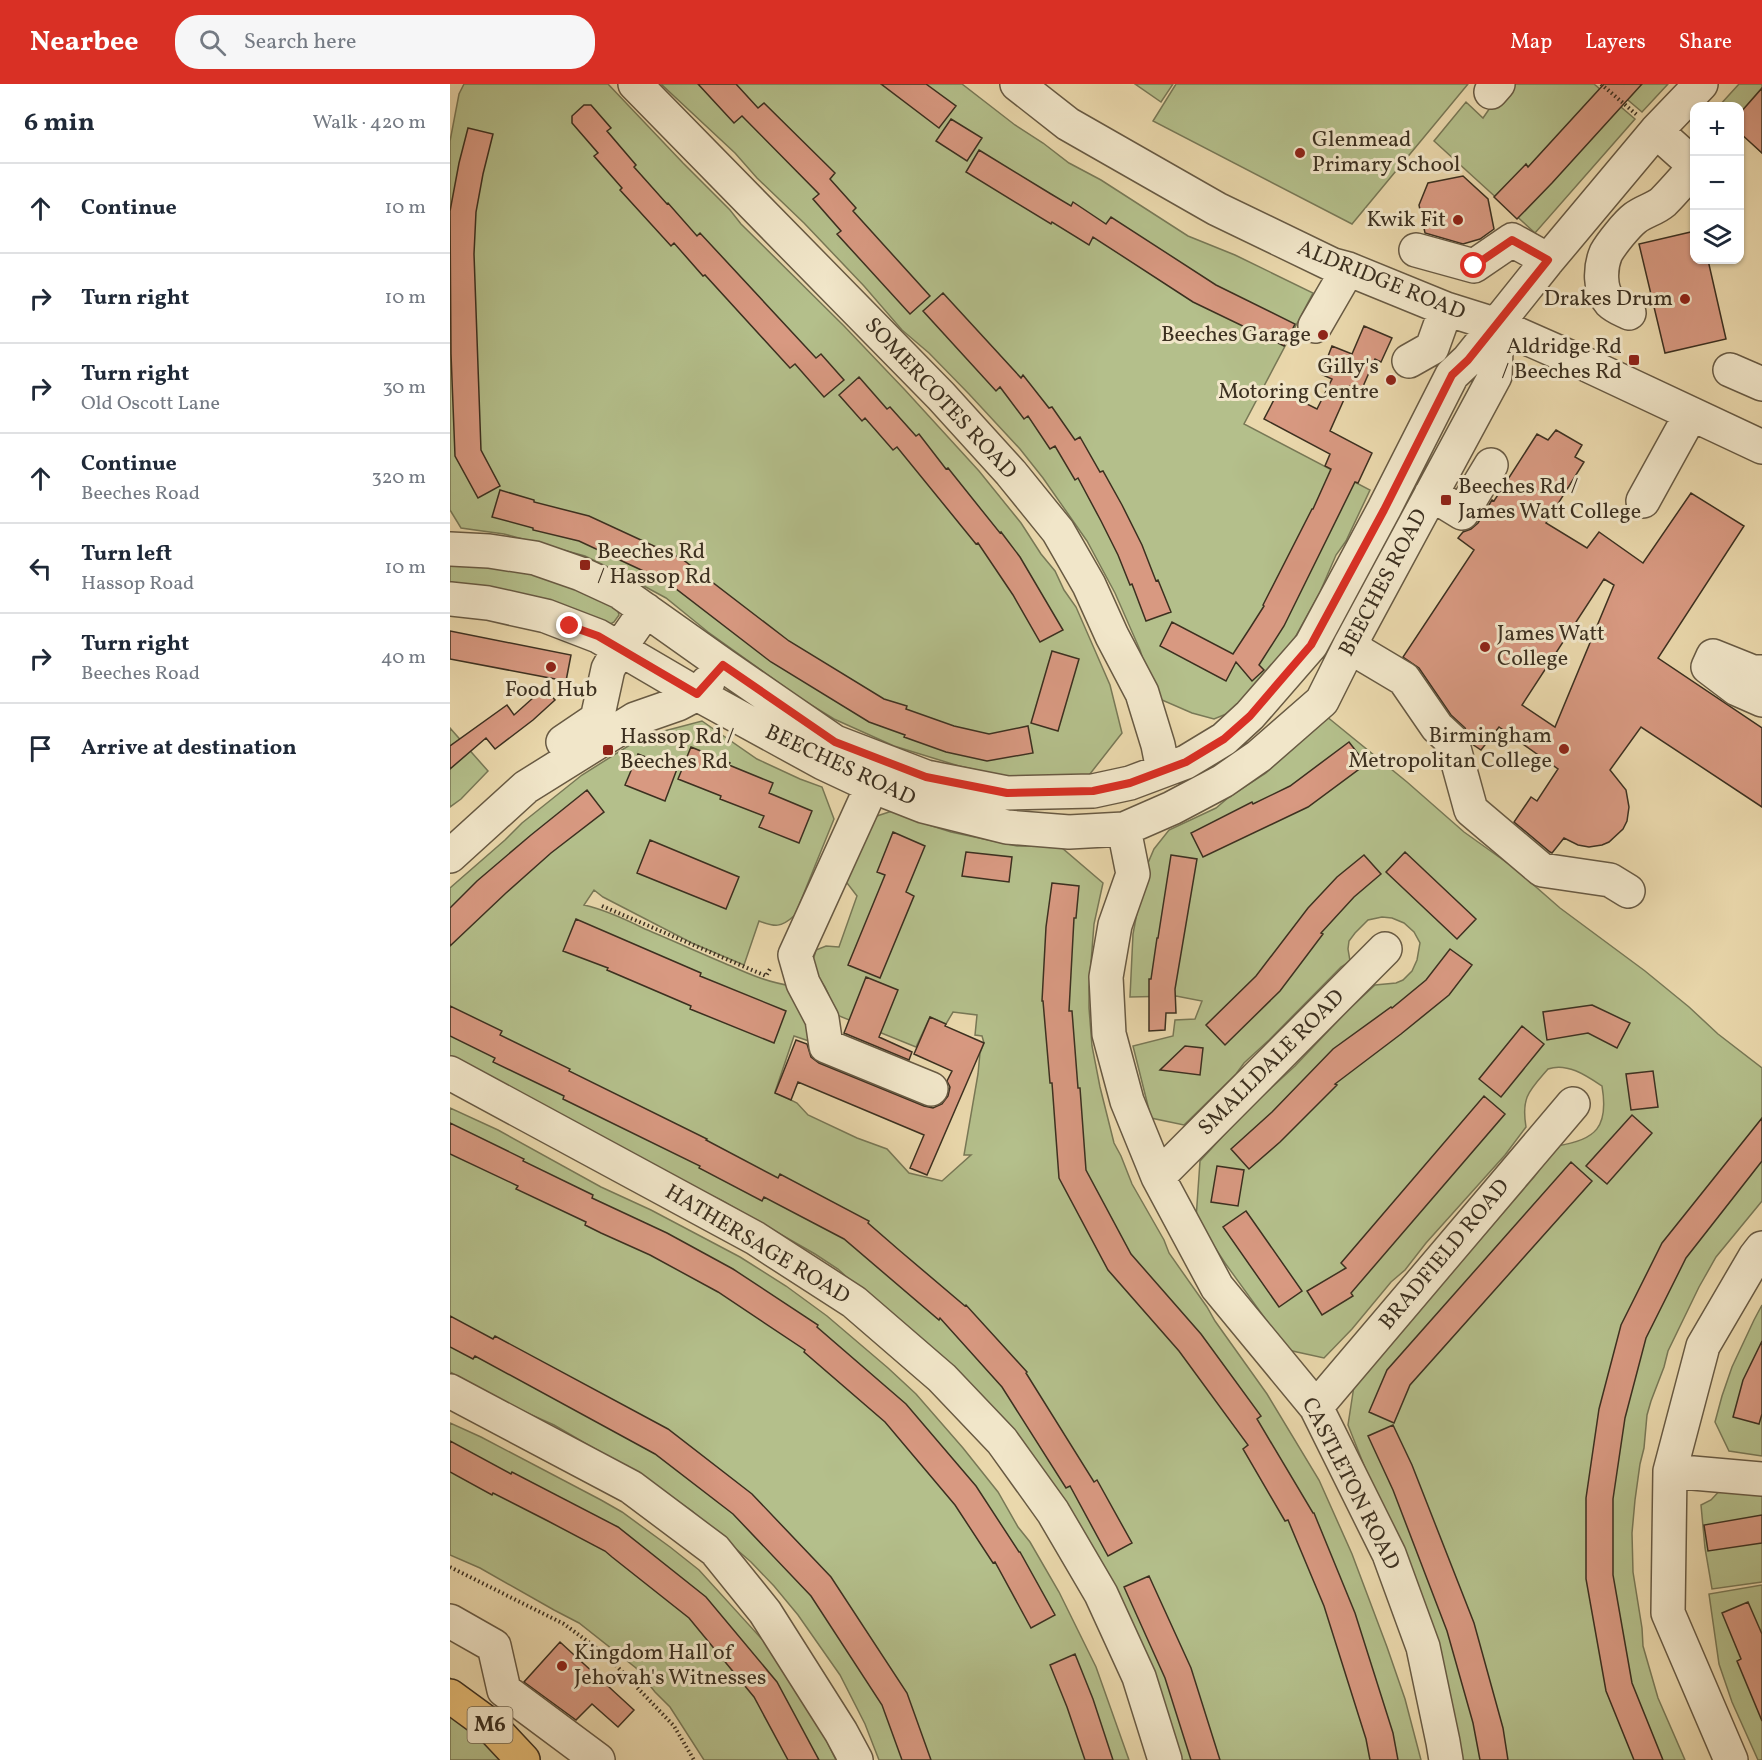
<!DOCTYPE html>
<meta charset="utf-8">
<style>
body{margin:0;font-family:Vollkorn,serif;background:#f6f6f7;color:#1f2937}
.controls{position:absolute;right:18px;top:18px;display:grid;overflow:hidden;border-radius:12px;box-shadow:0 2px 4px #0004}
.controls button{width:54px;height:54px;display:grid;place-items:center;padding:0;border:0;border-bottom:2px solid #e0e1e3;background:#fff;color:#1f2937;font:30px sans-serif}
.stop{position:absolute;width:18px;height:18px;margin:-14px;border:4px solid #d93025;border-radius:50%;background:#fff}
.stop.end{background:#d93025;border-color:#fff;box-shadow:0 2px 6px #0008}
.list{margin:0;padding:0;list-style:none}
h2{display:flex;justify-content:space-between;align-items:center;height:78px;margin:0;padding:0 24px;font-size:26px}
h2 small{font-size:20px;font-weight:400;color:#747a83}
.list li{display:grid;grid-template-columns:39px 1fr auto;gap:18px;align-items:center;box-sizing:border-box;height:90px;padding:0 24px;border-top:2px solid #e0e1e3}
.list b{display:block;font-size:22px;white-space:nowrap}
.list p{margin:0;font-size:20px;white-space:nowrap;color:#747a83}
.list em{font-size:20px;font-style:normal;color:#747a83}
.icon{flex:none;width:33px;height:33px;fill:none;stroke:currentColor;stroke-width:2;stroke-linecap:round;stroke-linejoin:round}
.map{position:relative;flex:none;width:1312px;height:1676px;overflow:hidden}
header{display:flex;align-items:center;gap:36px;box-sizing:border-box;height:84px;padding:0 30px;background:#d93025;color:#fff}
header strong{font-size:28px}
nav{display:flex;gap:33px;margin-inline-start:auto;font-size:21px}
.search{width:420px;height:54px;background:#f6f6f7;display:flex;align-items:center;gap:15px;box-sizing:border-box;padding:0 21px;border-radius:24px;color:#747a83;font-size:22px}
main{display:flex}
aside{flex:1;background:#fff}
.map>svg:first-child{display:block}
.green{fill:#b4bf8b;stroke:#787856;stroke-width:1.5}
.building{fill:#d89981;stroke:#3c3020;stroke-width:1.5;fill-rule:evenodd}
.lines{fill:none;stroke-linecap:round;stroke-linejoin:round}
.minor-casing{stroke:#685a43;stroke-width:36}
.highway-casing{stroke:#3c3020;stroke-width:36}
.path{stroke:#3c3020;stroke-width:4;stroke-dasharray:1.5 3;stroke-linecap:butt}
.minor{stroke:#f1e6c9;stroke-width:33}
.highway{stroke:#e5bc76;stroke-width:33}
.route{stroke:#d93025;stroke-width:8}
.poi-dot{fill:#8f2418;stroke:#f1e6c9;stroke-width:2}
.labels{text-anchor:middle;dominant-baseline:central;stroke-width:6;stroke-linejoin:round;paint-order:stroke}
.shield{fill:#f1e6c9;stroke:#726753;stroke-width:1.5}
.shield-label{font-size:21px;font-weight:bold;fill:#3c3020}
.poi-label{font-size:22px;fill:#3c3020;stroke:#f1e6c9;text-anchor:start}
.street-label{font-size:22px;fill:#3c3020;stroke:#f1e6c9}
</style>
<header>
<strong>Nearbee</strong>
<div class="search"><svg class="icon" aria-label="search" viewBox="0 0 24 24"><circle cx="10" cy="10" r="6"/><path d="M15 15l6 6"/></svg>Search here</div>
<nav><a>Map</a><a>Layers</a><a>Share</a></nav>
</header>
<main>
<aside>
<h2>6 min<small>Walk · 420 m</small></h2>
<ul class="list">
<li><svg class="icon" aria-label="ahead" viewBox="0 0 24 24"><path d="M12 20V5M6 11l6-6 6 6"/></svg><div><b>Continue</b></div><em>10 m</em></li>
<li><svg class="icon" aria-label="right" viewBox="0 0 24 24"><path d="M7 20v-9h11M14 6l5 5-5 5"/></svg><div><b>Turn right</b></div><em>10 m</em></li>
<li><svg class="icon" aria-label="right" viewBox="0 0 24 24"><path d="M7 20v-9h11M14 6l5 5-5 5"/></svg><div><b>Turn right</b><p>Old Oscott Lane</p></div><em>30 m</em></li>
<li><svg class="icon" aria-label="ahead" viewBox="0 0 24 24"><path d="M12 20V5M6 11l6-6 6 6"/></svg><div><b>Continue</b><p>Beeches Road</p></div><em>320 m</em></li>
<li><svg class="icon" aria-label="left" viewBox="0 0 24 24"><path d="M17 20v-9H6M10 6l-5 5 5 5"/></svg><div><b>Turn left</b><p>Hassop Road</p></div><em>10 m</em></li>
<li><svg class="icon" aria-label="right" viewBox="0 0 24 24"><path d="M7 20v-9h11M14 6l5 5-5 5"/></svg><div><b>Turn right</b><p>Beeches Road</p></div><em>40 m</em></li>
<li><svg class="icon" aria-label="arrive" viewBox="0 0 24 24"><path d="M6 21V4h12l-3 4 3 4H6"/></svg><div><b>Arrive at destination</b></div></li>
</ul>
</aside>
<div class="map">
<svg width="1312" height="1676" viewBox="0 0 1312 1676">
<rect width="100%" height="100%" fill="#ead8ac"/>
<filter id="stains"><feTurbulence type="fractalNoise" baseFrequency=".00333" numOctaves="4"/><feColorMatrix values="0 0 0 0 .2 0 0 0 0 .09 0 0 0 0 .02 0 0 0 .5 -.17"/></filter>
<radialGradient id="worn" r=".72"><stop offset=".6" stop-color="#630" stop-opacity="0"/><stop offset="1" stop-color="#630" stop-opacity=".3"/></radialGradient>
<path class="green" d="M14,0H158L233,79L280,126L291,140L394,242L455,306L529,387L571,439L591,470L605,487L614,506L626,523L660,601L672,649L636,695H568L509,682L444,662L384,635L353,616L258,548L216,514L168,488L135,472L54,450L11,444L0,426V57L9,10Z
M211,0H512L565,41L593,59L619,79L651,96L738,152L785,171L863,209L794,340L920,406L896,457L886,471L870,508L837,568L786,626L764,635L742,629L705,613L690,566L665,509L637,457L593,394L570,365L519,310L479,269L452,246L414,202L354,139L307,94L285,69Z
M685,0H723L711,18Z
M726,0H1018L902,140L703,37Z
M1060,0H1144L1185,35L1085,149L984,57L1016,18L1033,34L1044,18Z
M1159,0H1218L1192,28Z
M1289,0H1312V69L1290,48V22H1269Z
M0,477L43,478L116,496L166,520L169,531L164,538L157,542L0,503Z
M876,632L957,698L1014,748L1063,783L1110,824L1195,887L1239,923L1268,950L1312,984V1117L1266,1173L1249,1203L1218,1267L1214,1283L1201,1317L1197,1331L1194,1364L1190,1380L1185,1416L1182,1449L1183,1488L1192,1544L1193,1562L1208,1614L1235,1676H1011L919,1394L898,1341L904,1302L1084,1093L1107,1062C1146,1056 1159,1043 1152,1002C1137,992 1117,978 1098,985C1079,1007 1071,1013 1076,1043L1055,1071L976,1159L955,1186L941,1198L902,1245L874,1274L838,1266L775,1179L746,1135L750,1077L796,1027L845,982L898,926L925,901L946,899L953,896L962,887L967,876L970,859L964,848L954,839L942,834L932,833L918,836L905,849L899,857L898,865L900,877L891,883L819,956L794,979L786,990L734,1041L701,1034L683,962L723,952L725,936L745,935L752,917L726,912L680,913L683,850L695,786L704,765L719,746L766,724L779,713L816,689Z
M252,637L307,675L350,695L372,703L384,735L345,831C331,844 325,843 309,837L294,881L242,859L153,813L144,806L134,821C156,826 175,835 195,845C224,857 252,870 281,882C301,891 320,899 343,902L362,958L344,952L325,1008L347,1019L358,1031L407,1054L437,1065L459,1089L492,1097L521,1071H514L528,990L530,969L534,959L532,952L525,951L527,931L503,928L496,940L480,933L466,963L382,929C382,910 371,893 357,882L364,873L366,866L376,862L389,863L407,812L397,799L395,792L417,743L427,732L442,727L476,740L501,748L567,762H606L612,764L653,799L644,840L639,904V924L642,962L650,1003L664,1059L671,1072L682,1100L714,1156L719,1169L757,1223L765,1237L817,1310L869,1396L902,1470L937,1563L955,1615L971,1676H725L648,1487L402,1198L388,1185L365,1170L271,1116L203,1083L0,976V804L55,756L72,739L132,691L183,659L199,651Z
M0,644L38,687L11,715L0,723Z
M0,1024L48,1046L151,1103L201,1126L290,1173L336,1202L377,1232L438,1284L466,1310L513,1364L548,1408L568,1443L580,1458L609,1508L646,1583L679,1676H429L415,1640L390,1591L348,1531L324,1502L301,1478L242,1427L198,1396L104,1341L66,1324L0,1288Z
M1312,1221V1372L1279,1367L1265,1338L1272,1312L1282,1283L1304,1236Z
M0,1339L31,1353L151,1416L172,1428L220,1463L249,1486L319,1563L365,1634L386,1676H254L220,1623L205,1608L186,1584L129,1539L104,1526L30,1484L0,1471Z
M1275,1401L1312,1405V1498L1262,1505L1255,1464L1251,1421L1261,1416Z
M1312,1501V1676H1308L1282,1618L1269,1580L1259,1510Z
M0,1594L85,1667L83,1676H0Z"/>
<path class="building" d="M248,0H286L308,24L314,19L385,89L380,95L406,124L403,127L480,212L460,230L387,150L391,147L363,115L369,110L292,32L284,39Z
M431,0H476L506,22L489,44Z
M1154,0H1192L1102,99L1067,135L1044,113L1076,80L1078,83Z
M1312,4V69L1290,49V29Z
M134,21H141L161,44L157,47L186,81L184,83L217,120L218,119L247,152L250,149L366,274L371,270L394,296L374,313L345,280L340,284L255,191L253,192L224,159L221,162L170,106L172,104L144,72L148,69L122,39V32Z
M501,35L532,54L517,77L486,57Z
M18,44L43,50L33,90L26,128L24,170L31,366L50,402L28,414L5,372L1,270L0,127L9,79Z
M529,66L601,110L621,122L623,118L656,140L661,133L766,201L845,240L834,262L743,218L643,153L639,161L602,138L601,140L516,88Z
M1013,92L1038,115L1044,145L1030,155L1013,160L975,149L969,121L978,99Z
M1245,147V176H1258L1276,255L1215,269L1189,160Z
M493,209L571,294L573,291L599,324L602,323L625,356L630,353L650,388L653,387L672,421L692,461L706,497L708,496L721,528L696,537L682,500L680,501L668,471L651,437L628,394L625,396L605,362L600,365L578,332L574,335L550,303L546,307L473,227Z
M914,242L942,254L931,278L925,275L911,307L900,302L880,347L922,369L908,399L905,398L834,542L809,581L814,586L802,597L786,578L776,597L710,562L722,538L783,570L800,544L814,522L813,521L862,425H863L881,385L875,382L880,370L814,335L829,306L867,325L882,295L871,290L882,262L902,270Z
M409,293L437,325L440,323L466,352L469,350L496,385L498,384L550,449L551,448L570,473L613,546L590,558L563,511L528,459L526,460L447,363L443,366L415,334L412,337L389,311Z
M1106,346L1132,361L1125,373L1134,378L1096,439L1137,464L1149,448L1193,479L1241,409L1294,442L1208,574L1312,644V723L1191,643L1160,686L1176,706L1179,723L1177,737L1173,745L1159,758L1152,761L1139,763L1128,761L1114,754L1102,769L1100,768L1064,738L1081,713L1087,717L1108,685L1049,643L1031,666L1022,660L1015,644L1001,631L969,584L953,573L1024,466L1008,454L1013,448L1021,445L1028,439L1042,416L1044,417L1087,350L1098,356ZM1154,495L1164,501L1105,643L1072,621Z
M50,406L84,416V418L139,432L232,475L339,557L434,615L457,622L456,625L504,642L539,650L578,642L583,669L537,677L496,668L454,653L455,651L419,638L321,578L217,498L129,457L83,446V444L42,433Z
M0,547L121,571L116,597L0,575Z
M602,567L629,575L608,647L581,639Z
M94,604L105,616L83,636L45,665L36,654L0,685V662L57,621L64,631Z
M899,658L916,680L858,723L753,773L741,749L802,718L803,720L840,702Z
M241,663L280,679L279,681L323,699L319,709L362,727L349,759L309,743L314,732L270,715L271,712L228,695Z
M188,670L227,685L215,717L175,701Z
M137,706L154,728L101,769L56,809L0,862V824L27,797L81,751Z
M443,748L475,762L456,808L464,812L430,894L398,881L435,791L427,788Z
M200,756L289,793L276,825L187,789Z
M516,768L562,773L559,798L512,792Z
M955,768L1026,835L1007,855L936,788Z
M721,771L747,775L725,905L726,929H716L715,946L699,947V895H701L707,854H708Z
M914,771L931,790L904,813L871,849L873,850L830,907L775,961L756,941L806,892L858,824L887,793Z
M602,799L629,802L626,834H624L619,927H622L628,1004H630L636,1086L681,1170L751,1250L811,1332L807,1335L863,1429H864L905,1529L943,1649L948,1676H920L916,1655L874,1522L838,1436L835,1437L793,1365L798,1361L729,1267L658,1186L609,1094L602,999H600L593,917H592L596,843Z
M126,835L251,889L250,892L336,927L324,959L240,925L241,922L157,886L158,884L113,867Z
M1000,865L1022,881L999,911L951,950L885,1000L887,1001L830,1058L799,1085L781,1065L822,1028L883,965L941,923L942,924L976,896Z
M416,893L448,906L429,953L462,968L459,976L394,949Z
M1142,921L1180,939L1167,964L1138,949L1097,956L1093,928Z
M0,922L52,947L50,951L120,985L119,987L257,1055L256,1056L328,1094L330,1090L419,1137L418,1139L449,1166L515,1222L516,1221L577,1288L576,1289L644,1398L647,1396L682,1459L658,1472L620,1402L616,1404L552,1303L490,1234L489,1236L394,1155L314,1113L312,1117L249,1084L250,1082L113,1015L114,1012L43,978L45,974L0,952Z
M480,933L496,940L495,942L534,959L477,1091L460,1084L474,1051L348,998L341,1016L325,1009L346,956L357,960L361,973L369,979L474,1022L483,1024L492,1020L498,1012L500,1003L497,997L502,987L464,970Z
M1072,942L1094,960L1051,1013L1029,995Z
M735,962L753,964L750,991L710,986Z
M1203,987L1208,1023L1181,1026L1176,990Z
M1034,1012L1055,1030L901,1209L903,1212L872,1231L857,1207L896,1184L891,1179Z
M1182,1031L1202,1049L1157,1100L1136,1082Z
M1312,1034V1077L1236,1174L1196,1254L1175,1334L1163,1415V1491L1182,1599L1213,1676H1184L1156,1607L1136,1495V1414L1149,1325L1171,1241L1212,1159Z
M0,1039L74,1075L73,1077L143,1111L142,1114L217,1149L283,1185L368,1241L367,1243L456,1320L526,1402L569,1468H570L605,1531L581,1544L545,1478L543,1479L505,1421L435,1338L354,1268L355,1266L268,1208L200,1171L151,1149L135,1141L136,1138L66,1105L68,1102L0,1070Z
M1121,1078L1142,1097L960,1301L944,1339L919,1328L937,1286Z
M767,1082L794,1086L788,1122L761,1118Z
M796,1127L852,1207L829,1223L773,1143Z
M0,1232L43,1255L45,1252L218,1345L302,1410L381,1493L457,1609L481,1676H452L432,1621L361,1512L283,1430L205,1370L25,1272L23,1275L0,1263Z
M1312,1257V1330L1309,1340L1283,1333L1293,1296Z
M943,1341L962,1381L1024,1539L1053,1644L1058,1676H1030L1023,1639L997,1547L943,1406L918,1352Z
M0,1357L61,1390L62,1388L168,1443L256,1513L327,1598L369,1676H338L304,1613L239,1534L162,1473L155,1467L96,1436L43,1409L42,1411L0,1388Z
M1312,1431V1459L1258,1467L1254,1441Z
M699,1492L741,1584L770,1676H741L715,1594L674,1503Z
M1298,1518L1312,1550V1637L1287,1577L1291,1575L1272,1529Z
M110,1558L184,1626L168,1643L142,1620L126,1636L74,1598Z
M625,1570L643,1615L663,1676H635L617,1623L600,1581Z"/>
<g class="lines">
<defs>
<path id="minor" d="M185,0L491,312L561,389L608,447L639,501L662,552L692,609L708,661L713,686
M567,0L618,40L767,125L883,181L898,185L996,225L1047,241L1133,279L1312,363
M1041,8L1048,0
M1206,47L1244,81
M966,166L1024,182L1062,156L1098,176
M1179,229C1173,226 1165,223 1160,218C1149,206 1150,183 1156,169C1161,160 1177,140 1185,134C1194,127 1205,125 1213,118C1224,107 1234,95 1244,84
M865,242L898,185
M959,277L982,264L996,225
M1280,286L1312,300
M981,410L1012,429L1041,381
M1193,417L1241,330
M0,465L39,467L85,474L131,490L170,508L273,581L385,658L476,693L557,709L643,707L680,699L736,678L774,655L800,631L861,561L934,425L1002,291L1018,276L1098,176L1206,47L1251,0
M0,515L38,519L96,532L148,552L247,610L373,679L422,702L473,722L557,743L619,748L674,745L722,724L773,697L809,672L872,617L901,559L1045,292L1047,241
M901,559L912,570L954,595L987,643L1002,657L1021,726L1092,786L1160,796L1178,807
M1312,588H1303L1263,572L1258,583L1287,605L1312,616
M113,658L147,635L158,585L169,565L196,526
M674,745L683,790L665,841L656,893L659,950L677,1017L708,1093L767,1203L866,1323L939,1470L973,1563L993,1658L996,1676
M0,772L76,703L185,635L228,620L247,610L258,598
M345,871L353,899L372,935L376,962L481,1005
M345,871L422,702
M0,989L305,1154L404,1218L492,1294L552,1357L603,1428L651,1510L689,1593L715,1676
M708,1093L935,865
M0,1307L181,1403L265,1466L315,1528L391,1648L406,1676
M866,1323L1123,1020
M1220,1387L1312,1395
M0,1537L44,1562L54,1606L148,1676
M1281,1676L1218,1529L1220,1387L1253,1262L1305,1173L1312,1164"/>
<path id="highway" d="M0,1612L41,1642L73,1676"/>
</defs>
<use href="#minor" class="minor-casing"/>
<use href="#highway" class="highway-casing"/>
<path class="path" d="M1151,0L1187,31
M152,822L316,892L320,885
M0,1483L114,1540L156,1571L224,1642L244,1676"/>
<use href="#minor" class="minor"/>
<use href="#highway" class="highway"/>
</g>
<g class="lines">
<path class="route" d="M120,542L148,552L247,610L273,581L385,658L476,693L557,709L643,707L680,699L736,678L774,655L800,632L861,561L934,426L1002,291L1018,276L1098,176L1062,156L1024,182"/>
</g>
<g class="poi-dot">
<circle cx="850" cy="69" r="6"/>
<circle cx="1008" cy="136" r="6"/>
<circle cx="1235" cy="215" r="6"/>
<circle cx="873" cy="251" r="6"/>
<rect x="1178" y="270" width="12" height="12" rx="3"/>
<circle cx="941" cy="296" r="6"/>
<rect x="990" y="410" width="12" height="12" rx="3"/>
<rect x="129" y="475" width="12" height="12" rx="3"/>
<circle cx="1035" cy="563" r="6"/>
<circle cx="101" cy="583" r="6"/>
<circle cx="1114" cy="665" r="6"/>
<rect x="152" y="660" width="12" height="12" rx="3"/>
<circle cx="112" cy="1582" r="6"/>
</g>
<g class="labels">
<rect class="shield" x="17.5" y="1623" width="45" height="36" rx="4.5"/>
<g class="shield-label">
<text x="40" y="1641">M6</text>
</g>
<g class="poi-label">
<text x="862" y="56">Glenmead<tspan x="862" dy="25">Primary School</tspan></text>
<text x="996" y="136" text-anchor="end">Kwik Fit</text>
<text x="1223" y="215" text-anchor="end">Drakes Drum</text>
<text x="861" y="251" text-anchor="end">Beeches Garage</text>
<text x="1172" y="263" text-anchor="end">Aldridge Rd<tspan x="1172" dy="25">/ Beeches Rd</tspan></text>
<text x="929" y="283" text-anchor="end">Gilly's<tspan x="929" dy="25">Motoring Centre</tspan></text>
<text x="1008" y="403">Beeches Rd /<tspan x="1008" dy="25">James Watt College</tspan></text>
<text x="147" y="468">Beeches Rd<tspan x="147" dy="25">/ Hassop Rd</tspan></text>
<text x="1047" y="550">James Watt<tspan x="1047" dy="25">College</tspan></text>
<text x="101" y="606" text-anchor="middle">Food Hub</text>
<text x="1102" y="652" text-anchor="end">Birmingham<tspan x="1102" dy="25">Metropolitan College</tspan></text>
<text x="170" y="653">Hassop Rd /<tspan x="170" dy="25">Beeches Rd</tspan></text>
<text x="124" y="1569">Kingdom Hall of<tspan x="124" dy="25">Jehovah's Witnesses</tspan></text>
</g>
<g class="street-label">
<text transform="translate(931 197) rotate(22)">ALDRIDGE ROAD</text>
<text transform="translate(490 315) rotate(47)">SOMERCOTES ROAD</text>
<text transform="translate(934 499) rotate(-62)">BEECHES ROAD</text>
<text transform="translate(390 682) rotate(25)">BEECHES ROAD</text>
<text transform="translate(822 979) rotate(-45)">SMALLDALE ROAD</text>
<text transform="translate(307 1161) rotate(31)">HATHERSAGE ROAD</text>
<text transform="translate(995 1171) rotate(-50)">BRADFIELD ROAD</text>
<text transform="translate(900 1400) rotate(63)">CASTLETON ROAD</text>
</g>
</g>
<rect width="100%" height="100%" filter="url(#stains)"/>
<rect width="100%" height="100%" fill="url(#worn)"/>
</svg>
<div class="controls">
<button>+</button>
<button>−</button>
<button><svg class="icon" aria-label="layers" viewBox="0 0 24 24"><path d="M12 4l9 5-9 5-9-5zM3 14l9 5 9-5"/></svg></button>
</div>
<div class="stop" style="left:1024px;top:182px"></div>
<div class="stop end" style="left:120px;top:542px"></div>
</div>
</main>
